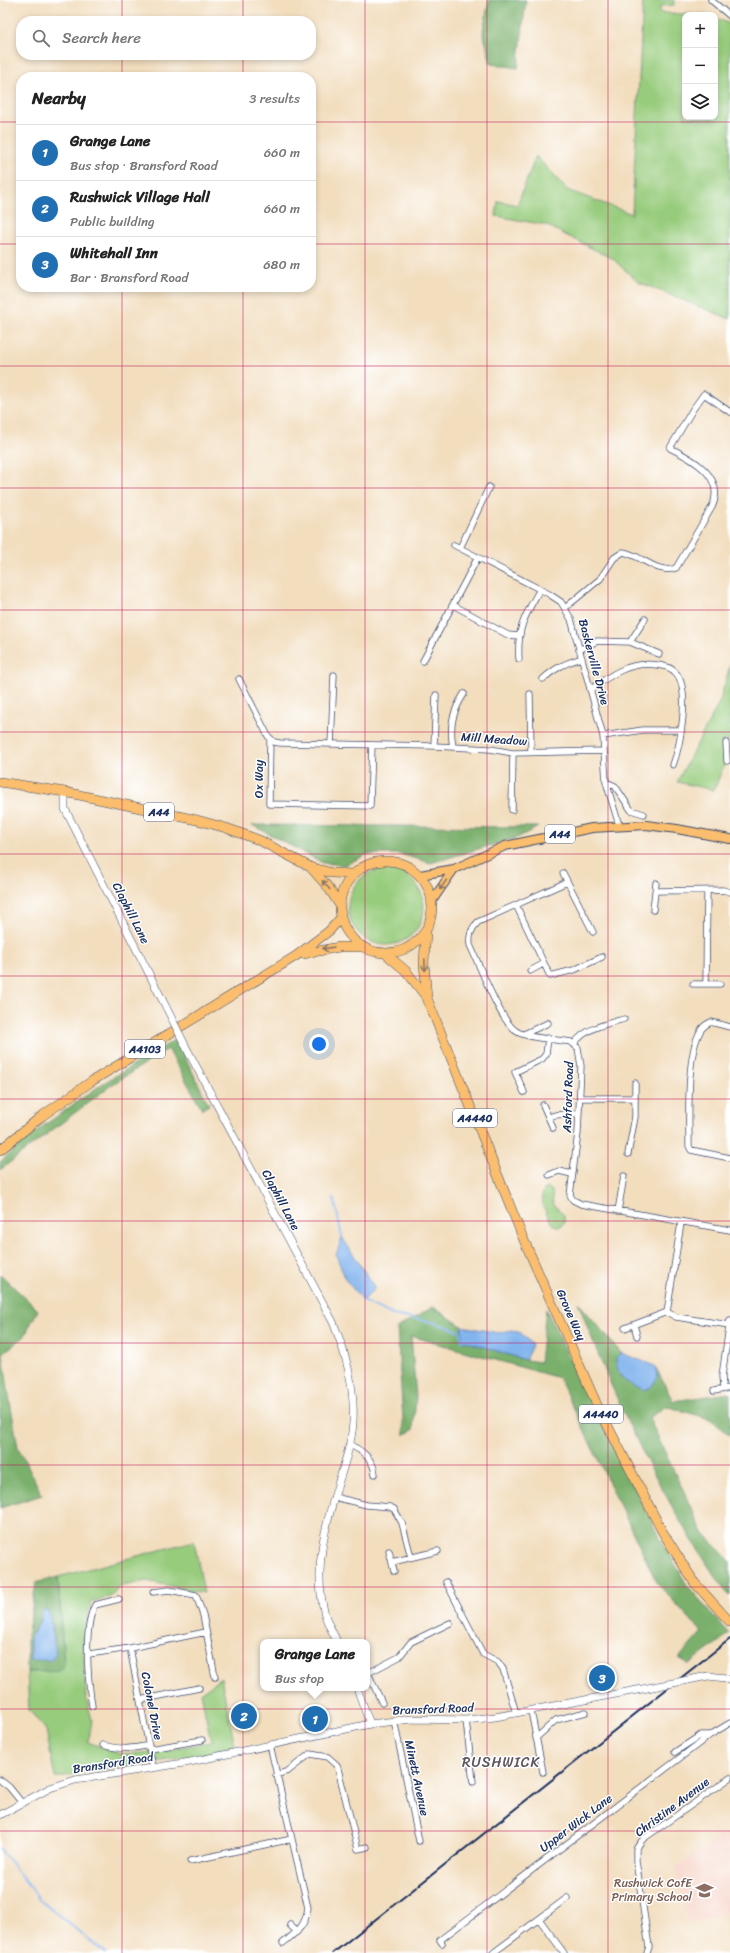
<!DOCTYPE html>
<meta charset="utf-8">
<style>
body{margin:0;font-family:Sriracha,sans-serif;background:#f6f6f6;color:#222}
.controls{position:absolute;right:12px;top:12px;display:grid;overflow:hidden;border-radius:8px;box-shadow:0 2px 6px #0003}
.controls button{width:36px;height:36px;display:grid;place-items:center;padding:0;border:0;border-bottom:1px solid #e0e0e0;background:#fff;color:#222;font:20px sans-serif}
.you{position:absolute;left:319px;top:1044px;width:14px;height:14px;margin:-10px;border:3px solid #fff;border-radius:50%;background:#1a73e8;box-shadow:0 0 0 6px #1a73e833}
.badge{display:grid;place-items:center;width:26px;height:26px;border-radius:50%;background:#1f6fb2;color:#fff;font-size:13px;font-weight:700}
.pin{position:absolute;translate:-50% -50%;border:2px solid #fff;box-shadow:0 1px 4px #0006}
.popup{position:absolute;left:260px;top:1639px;width:110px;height:52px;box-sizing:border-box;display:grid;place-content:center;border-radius:8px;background:#fff;filter:drop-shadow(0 1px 3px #0005);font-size:13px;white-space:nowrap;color:#767676}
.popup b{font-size:15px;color:#222}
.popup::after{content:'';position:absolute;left:50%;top:100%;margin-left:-8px;border:8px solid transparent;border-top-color:#fff}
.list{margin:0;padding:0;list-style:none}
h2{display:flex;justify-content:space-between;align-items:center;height:52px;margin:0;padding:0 16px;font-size:17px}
h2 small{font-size:13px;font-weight:400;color:#767676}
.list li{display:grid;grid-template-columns:26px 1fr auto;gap:12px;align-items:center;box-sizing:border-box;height:56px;padding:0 16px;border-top:1px solid #e0e0e0}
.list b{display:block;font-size:15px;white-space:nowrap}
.list p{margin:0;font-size:13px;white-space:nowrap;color:#767676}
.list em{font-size:13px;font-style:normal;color:#767676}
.icon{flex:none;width:22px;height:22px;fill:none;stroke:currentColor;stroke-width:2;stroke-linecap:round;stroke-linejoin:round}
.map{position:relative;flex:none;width:730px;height:1953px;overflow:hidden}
.search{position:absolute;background:#fff;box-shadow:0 2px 6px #0003;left:16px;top:16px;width:300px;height:44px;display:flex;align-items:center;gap:10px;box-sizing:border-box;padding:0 14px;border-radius:16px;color:#767676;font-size:15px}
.panel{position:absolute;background:#fff;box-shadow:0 2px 6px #0003;left:16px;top:72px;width:300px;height:220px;border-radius:16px}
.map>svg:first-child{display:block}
.built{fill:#f6d1c5}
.green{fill:#98cc7d;stroke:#5a7e6e}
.forest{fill:#7ab06c;stroke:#4a7065;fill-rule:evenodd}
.water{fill:#82b4ee;stroke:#4e72a6}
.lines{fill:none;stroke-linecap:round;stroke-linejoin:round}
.stream{stroke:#82b4ee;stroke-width:2}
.minor-casing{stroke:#3b496c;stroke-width:7}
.tertiary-casing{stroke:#3b496c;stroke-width:8}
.primary-casing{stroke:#3b496c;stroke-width:10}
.trunk-casing{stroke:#3b496c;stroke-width:10}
.minor{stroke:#fff;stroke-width:5.5}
.tertiary{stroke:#fff;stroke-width:7}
.primary{stroke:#fabe6e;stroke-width:8}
.trunk{stroke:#fabe6e;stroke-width:9}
.rail{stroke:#1b2f5e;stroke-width:2}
.tertiary-bridge-casing{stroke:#3b496c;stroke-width:8;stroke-linecap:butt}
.tertiary-bridge{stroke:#fff;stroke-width:7}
.oneway{stroke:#8a7666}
.grid{fill:none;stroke:#c2185b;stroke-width:1;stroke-opacity:0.55}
.labels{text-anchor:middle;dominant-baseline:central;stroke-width:3;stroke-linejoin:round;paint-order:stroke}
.shield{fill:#fff;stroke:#5f6d8e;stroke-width:1}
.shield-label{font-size:11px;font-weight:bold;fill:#1b2f5e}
.street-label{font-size:12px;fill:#1b2f5e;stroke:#fff}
.education-label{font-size:12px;fill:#785e54;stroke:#fff;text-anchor:end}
.quarter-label{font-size:14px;letter-spacing:1px;fill:#5d545f;stroke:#fff}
</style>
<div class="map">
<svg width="730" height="1953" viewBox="0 0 730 1953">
<rect width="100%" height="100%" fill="#fff"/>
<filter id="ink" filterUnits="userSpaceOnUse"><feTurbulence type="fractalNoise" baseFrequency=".025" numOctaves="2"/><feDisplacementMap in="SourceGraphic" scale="8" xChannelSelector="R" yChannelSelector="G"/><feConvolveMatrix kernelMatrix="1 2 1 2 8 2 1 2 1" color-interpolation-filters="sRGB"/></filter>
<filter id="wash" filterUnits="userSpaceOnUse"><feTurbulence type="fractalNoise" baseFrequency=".012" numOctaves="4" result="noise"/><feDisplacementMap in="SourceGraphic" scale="16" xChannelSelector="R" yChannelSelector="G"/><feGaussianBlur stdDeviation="0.9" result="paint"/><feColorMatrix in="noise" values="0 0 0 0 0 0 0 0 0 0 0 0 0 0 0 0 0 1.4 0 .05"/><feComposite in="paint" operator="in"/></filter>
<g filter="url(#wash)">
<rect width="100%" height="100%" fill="#f2ddbd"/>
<path class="built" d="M725,1833L730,1837V1911L689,1925L675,1869Z"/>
<path class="green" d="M643,0H674V5L660,6V12L662,13L706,15H685V117H715V18L730,24V319L638,282L613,259L546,225L496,216L498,201L517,205L536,156L567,190L632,214Z
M730,665V741L723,740L725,763L714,790L677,782L720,701Z
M348 907a38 38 0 1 1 76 0a38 38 0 1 1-76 0Z
M549,1188L552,1191L553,1204L564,1215V1224L559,1227L552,1224C547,1214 537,1199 545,1189Z
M194,1541L204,1593L147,1581L118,1587L112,1596L91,1602L83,1639L86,1697L92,1720L88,1742L121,1754L156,1752L211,1742L201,1692L221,1678L235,1746L191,1757L84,1772L55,1778L46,1730L29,1710L27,1672L59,1671L64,1665L58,1577Z"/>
<path class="forest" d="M489,0H526L518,68L491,64L483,31Z
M252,825L538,827L519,837L431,863L400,854H368L345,865L323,863Z
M176,1039L209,1105L202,1109L168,1049L110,1086L0,1170V1162L42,1127L102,1084Z
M0,1274L38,1310L24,1337L3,1353L8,1390L18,1447L42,1495L0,1508Z
M578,1302L621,1353V1377L651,1387L655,1366L673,1401L730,1393V1435L710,1419L666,1406L649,1418L703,1533L730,1561V1596C713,1575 700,1553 686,1530C642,1458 607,1381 578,1302Z
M433,1307L462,1326L463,1340L525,1360L540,1362L546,1309L589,1399L661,1540L687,1585L729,1634L689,1664L679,1658L702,1632L657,1583L559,1378L411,1336L416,1397L413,1430L404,1435L397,1328Z
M58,1577L64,1665L59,1671L27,1672V1638L36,1583ZM49,1613L55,1641L30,1660C30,1637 30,1628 49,1613Z"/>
<path class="water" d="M342,1237L375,1288L363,1301L346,1280L336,1255Z
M462,1326L498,1333L511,1330L521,1333L532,1345L525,1360L462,1340Z
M621,1353L655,1366L658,1377L651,1387L645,1390C626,1382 618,1381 616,1358Z
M46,1609L49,1613L56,1654L51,1660H30V1638L41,1620V1613Z"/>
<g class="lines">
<path class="stream" d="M334,1198L342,1237
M363,1301L393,1315L432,1322L460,1331L462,1340
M0,1849L40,1900L105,1953"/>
</g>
</g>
<g filter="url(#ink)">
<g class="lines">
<defs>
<path id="minor" d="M711,0L730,16
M454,545L549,594L561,602L571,619L603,736L606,782L619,825
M460,548L489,487
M453,605L479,619
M565,608L600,579L614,558L623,552C642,555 657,575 676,568L712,507C726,477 693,459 670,448L693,409L704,394L730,412
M480,620L508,635L519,636
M630,642L659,654
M579,650L597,641L630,642L645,619
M519,659C517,627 525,616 540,589
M423,661L478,557
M239,679L268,736L274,742L280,743L434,746L490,749L513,753L604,751
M543,679C556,667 566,663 582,658
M590,690C610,675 630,661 657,665C664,666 671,667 676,673C691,690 680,746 673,765
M530,694L531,752
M603,736L643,730H681
M270,739L269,804L370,806L372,745
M726,743L727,761
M331,744L334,675
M434,746L436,695
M453,747C449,726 453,711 464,694
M606,782L615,786L631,810L644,814
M512,810L513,753
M563,873L593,932
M567,882L478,922C471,929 469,935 470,945C479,964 500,1021 516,1031C528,1039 556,1039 571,1042L578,1048L581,1066L578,1133L570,1195L573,1200L581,1204L730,1230
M656,891L723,890L730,892
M516,905L550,976L574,970L602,957
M653,910L656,883
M530,971L543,964
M693,984H720
M706,984L707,891
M730,1027L711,1022C707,1024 703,1026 701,1030C686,1054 689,1116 689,1146L691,1150L730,1158
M524,1034L548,1023
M574,1044C585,1028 606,1024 624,1019
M524,1092L515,1072L542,1059L546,1054L548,1038
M581,1098H635
M543,1105L553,1128
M549,1117L555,1115L579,1113
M628,1154L635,1117V1083
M549,1175L559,1171L572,1174
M618,1211L624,1176
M667,1312L681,1223
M667,1312L676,1317L730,1325
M634,1325L637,1336
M625,1328L667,1312
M723,1389L722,1376L730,1320
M714,1391L730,1388
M349,1445C362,1449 374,1461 375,1474
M334,1497L367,1505L390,1507L394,1509L402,1523L411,1557
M389,1551L394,1571
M392,1562L438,1551
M446,1582L483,1654L498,1662L503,1669L516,1713
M153,1592L169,1590L196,1595L203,1615L215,1677
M130,1648L153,1768
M89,1654L130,1648L206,1632
M367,1671L368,1673L399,1657L411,1642L450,1623
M368,1673L382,1703
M140,1700L199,1688
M92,1706C88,1681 83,1627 95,1605L119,1599
M531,1711L543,1772
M394,1720L419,1841
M466,1720L473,1782
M536,1738L556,1720L586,1712
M103,1745C120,1750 132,1749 149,1745
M270,1745L308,1908C305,1927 297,1932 283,1943
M150,1749L202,1740
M675,1752L701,1735H710
M276,1775L288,1771L310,1754L328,1757L337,1765L358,1849L367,1847
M0,1780L9,1787L22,1803
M190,1861L292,1839
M539,1919L564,1953
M290,1925L297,1932
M442,1943L440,1940L710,1735L730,1723
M493,1953L567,1898
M647,1953L649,1947L636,1861V1849L643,1839L730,1778"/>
<path id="tertiary" d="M65,792V809L167,1009
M188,1051L333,1322C346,1354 355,1386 353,1422C352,1441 345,1462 339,1481C326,1524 313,1566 324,1611C326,1622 333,1632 337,1642
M708,1676L726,1678L730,1681
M357,1688L370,1724
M0,1815L50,1788L75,1780L190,1762L370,1724L412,1719L466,1720L495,1717L658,1686"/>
<path id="primary" d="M420,875L454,869L505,846L592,828L646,825L677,829L730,839
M432,901L454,869"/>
<path id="trunk" d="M0,782L65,792L197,820L226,828L259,840L310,867L332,873L353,874
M340 907a46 46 0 1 1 92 0a46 46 0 1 1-92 0Z
M311,868L328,887L339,904
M426,931L424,963L427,998
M303,954L339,947H362
M386,954L406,971L427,998L523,1238L598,1407L662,1531L694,1582L730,1622
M0,1150L42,1116L92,1081L296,956L329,931L340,919"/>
</defs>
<use href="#minor" class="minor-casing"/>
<use href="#tertiary" class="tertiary-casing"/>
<use href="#primary" class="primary-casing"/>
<use href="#trunk" class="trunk-casing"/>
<use href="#minor" class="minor"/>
<use href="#tertiary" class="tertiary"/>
<use href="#primary" class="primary"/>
<use href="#trunk" class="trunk"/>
<path class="rail" d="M333,1953L730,1639"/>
<defs>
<path id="tertiary-bridge" d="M167,1009L188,1051
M658,1686L708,1676"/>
</defs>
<use href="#tertiary-bridge" class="tertiary-bridge-casing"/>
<use href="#tertiary-bridge" class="tertiary-bridge"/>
</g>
<defs><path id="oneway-shaft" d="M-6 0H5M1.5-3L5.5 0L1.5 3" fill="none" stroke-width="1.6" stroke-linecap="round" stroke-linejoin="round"/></defs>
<g class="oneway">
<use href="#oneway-shaft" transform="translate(326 885) rotate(-130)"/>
<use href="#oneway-shaft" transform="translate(443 885) rotate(125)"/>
<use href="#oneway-shaft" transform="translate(328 948) rotate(172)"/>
<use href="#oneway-shaft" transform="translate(425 965) rotate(88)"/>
</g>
</g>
<path class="grid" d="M122,0V21M243,0V21M365,0V1953M487,0V1953M608,0V1953M122,55V77M243,55V77M0,122H21M311,122H730M0,244H21M311,244H730M122,287V1953M243,287V1953M0,366H730M0,488H730M0,610H730M0,732H730M0,854H730M0,976H730M0,1099H730M0,1221H730M0,1343H730M0,1465H730M0,1587H730M0,1709H730M0,1831H730"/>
<defs>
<symbol id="school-bare" viewBox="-9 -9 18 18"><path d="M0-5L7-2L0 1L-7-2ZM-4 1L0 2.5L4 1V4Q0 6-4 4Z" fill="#8d6e63" stroke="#fff" stroke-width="2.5" paint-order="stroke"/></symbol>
</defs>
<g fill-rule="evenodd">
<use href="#school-bare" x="692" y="1878" width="25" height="25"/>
</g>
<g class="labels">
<g class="shield">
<rect x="144" y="803" width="30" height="18" rx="3"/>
<rect x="545" y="825" width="30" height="18" rx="3"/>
<rect x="125" y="1040" width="40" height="18" rx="3"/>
<rect x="453" y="1109" width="44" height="18" rx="3"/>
<rect x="579" y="1405" width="44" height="18" rx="3"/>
</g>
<g class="shield-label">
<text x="159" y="812">A44</text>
<text x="560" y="834">A44</text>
<text x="145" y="1049">A4103</text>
<text x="475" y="1118">A4440</text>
<text x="601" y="1414">A4440</text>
</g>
<g class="street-label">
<text transform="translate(594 662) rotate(75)">Baskerville Drive</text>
<text transform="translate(494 739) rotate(4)">Mill Meadow</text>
<text transform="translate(259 779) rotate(-90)">Ox Way</text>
<text transform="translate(131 913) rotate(63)">Claphill Lane</text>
<text transform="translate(568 1097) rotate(-88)">Ashford Road</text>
<text transform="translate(281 1200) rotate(62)">Claphill Lane</text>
<text transform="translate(571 1315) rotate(66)">Grove Way</text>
<text transform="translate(152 1706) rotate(79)">Colonel Drive</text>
<text transform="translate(433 1709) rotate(-2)">Bransford Road</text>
<text transform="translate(113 1763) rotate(-9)">Bransford Road</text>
<text transform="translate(417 1778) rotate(78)">Minett Avenue</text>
<text transform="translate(672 1807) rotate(-37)">Christine Avenue</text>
<text transform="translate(576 1823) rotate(-37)">Upper Wick Lane</text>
</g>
<g class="education-label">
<text x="692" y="1883">Rushwick CofE<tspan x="692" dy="14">Primary School</tspan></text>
</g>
<g class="quarter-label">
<text x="501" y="1762">RUSHWICK</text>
</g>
</g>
</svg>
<div class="controls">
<button>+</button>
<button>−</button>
<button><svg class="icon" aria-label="layers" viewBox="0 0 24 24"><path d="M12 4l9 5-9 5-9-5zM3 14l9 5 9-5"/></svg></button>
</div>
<div class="you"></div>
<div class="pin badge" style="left:315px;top:1719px">1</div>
<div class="popup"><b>Grange Lane</b>Bus stop</div>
<div class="pin badge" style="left:244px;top:1716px">2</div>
<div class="pin badge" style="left:602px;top:1678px">3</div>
<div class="search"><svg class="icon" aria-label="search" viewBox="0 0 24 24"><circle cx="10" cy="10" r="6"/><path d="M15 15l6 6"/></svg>Search here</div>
<section class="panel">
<h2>Nearby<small>3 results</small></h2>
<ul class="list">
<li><span class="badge">1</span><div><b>Grange Lane</b><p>Bus stop · Bransford Road</p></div><em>660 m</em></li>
<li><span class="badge">2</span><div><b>Rushwick Village Hall</b><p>Public building</p></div><em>660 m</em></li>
<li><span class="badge">3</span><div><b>Whitehall Inn</b><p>Bar · Bransford Road</p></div><em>680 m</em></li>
</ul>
</section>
</div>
